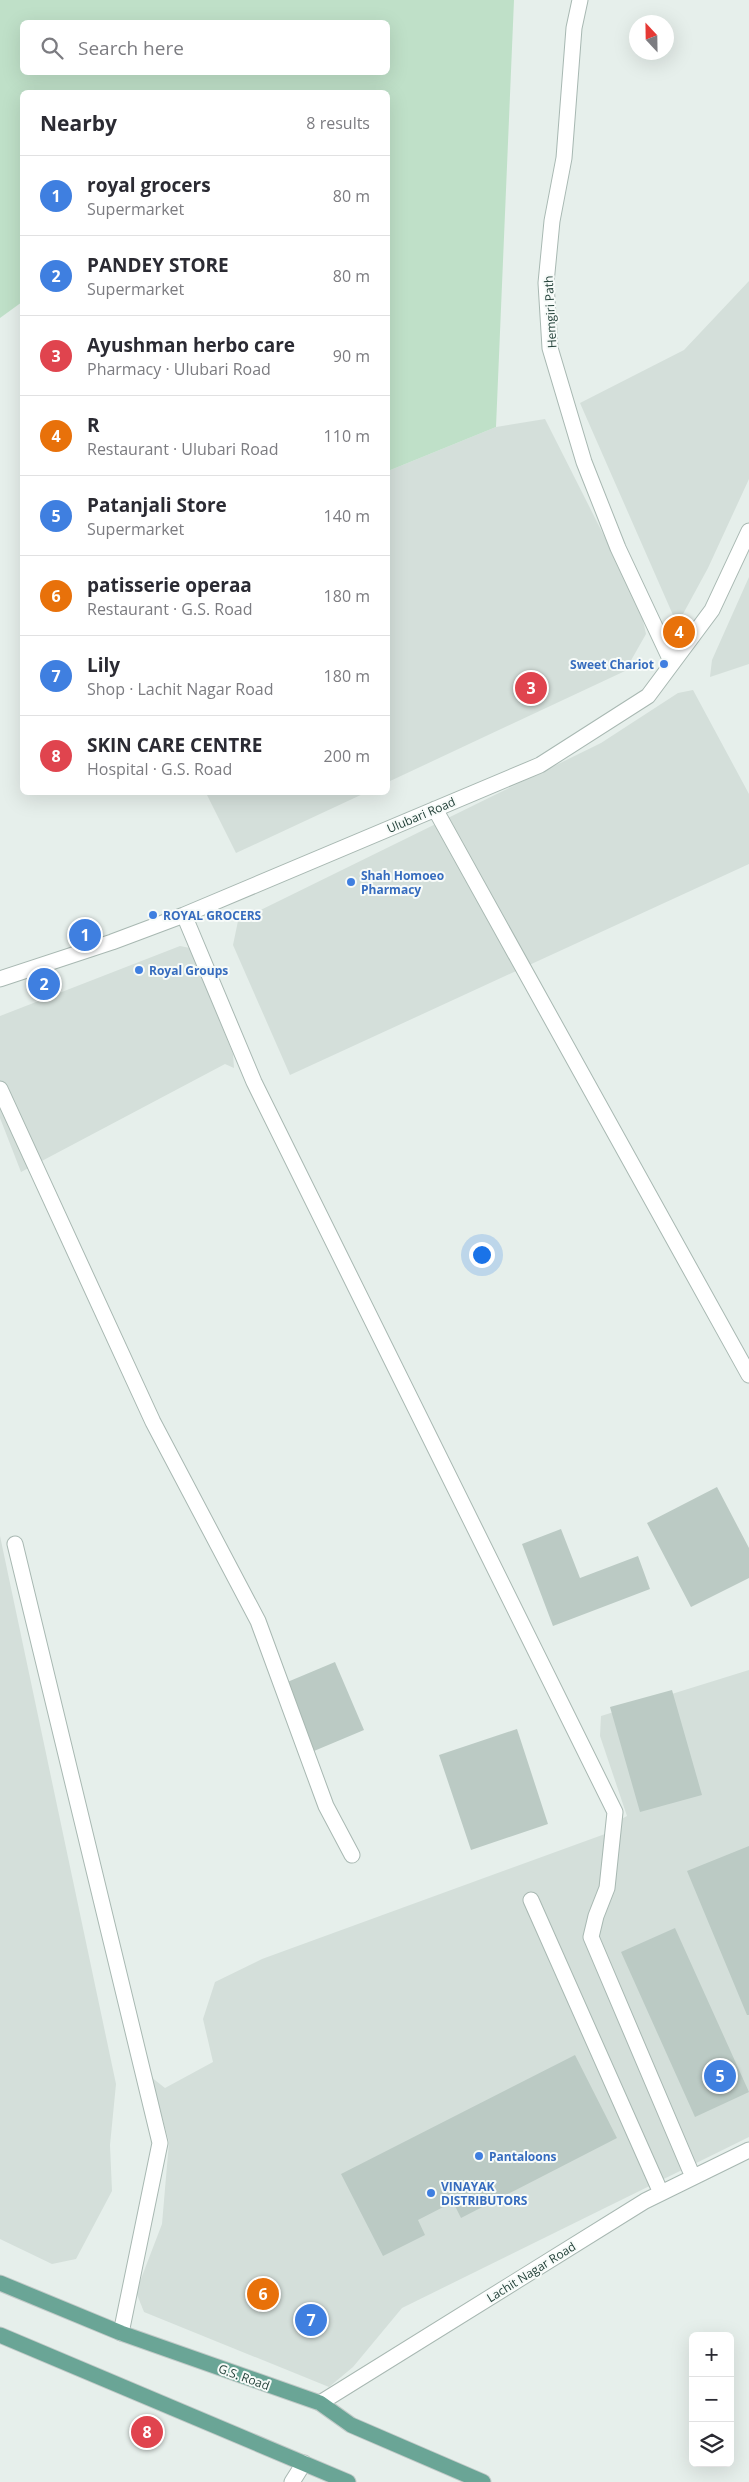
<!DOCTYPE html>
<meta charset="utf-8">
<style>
body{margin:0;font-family:"Open Sans",sans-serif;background:#f2f2f3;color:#2b2b33}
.controls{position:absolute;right:15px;bottom:15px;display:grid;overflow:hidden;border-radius:8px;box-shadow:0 5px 20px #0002}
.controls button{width:45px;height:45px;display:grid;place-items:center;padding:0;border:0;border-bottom:1px solid #e1e1e2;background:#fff;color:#2b2b33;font:25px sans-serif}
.compass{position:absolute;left:629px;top:15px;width:45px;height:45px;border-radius:50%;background:#fff;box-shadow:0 5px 20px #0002;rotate:338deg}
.you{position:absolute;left:481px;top:1254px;width:18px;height:18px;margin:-12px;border:4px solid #fff;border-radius:50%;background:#1a73e8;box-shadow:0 0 0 8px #1a73e833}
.badge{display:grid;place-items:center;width:32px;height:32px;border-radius:50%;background:#1a73e8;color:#fff;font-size:16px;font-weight:700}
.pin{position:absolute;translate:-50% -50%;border:2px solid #fff;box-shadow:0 1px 5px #0006}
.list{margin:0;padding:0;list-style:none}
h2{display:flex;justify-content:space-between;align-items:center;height:65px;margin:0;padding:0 20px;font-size:21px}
h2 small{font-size:16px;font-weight:400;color:#7c7c81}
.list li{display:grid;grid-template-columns:32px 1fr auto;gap:15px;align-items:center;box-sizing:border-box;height:80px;padding:0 20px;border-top:1px solid #e1e1e2}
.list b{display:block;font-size:19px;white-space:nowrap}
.list p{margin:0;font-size:16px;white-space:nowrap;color:#7c7c81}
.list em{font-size:16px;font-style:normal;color:#7c7c81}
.icon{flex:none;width:28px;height:28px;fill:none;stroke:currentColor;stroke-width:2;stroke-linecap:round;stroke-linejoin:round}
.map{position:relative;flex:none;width:749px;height:2482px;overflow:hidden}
.search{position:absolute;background:#fff;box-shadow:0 5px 20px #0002;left:20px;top:20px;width:370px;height:55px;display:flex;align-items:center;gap:12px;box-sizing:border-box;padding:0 18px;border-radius:8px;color:#7c7c81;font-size:19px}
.panel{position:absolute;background:#fff;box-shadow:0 5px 20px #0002;left:20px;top:90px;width:370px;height:705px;border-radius:8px}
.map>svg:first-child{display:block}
.built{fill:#d4dfda}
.green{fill:#bfe0c8;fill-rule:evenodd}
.building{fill:#bbcac4}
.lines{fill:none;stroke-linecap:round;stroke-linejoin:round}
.minor-casing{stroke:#a8b8b2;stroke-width:17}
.major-casing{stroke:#c2cac8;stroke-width:17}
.minor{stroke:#fff;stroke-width:15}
.major{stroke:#6aa596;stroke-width:15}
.shop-dot{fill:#3f7fe0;stroke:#f7fbf9;stroke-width:2}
.labels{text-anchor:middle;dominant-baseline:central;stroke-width:4;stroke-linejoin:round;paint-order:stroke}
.street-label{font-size:12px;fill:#24423a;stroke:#f7fbf9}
.shop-label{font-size:12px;font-weight:bold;fill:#366cbe;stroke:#f7fbf9;text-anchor:start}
</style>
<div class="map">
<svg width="749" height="2482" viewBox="0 0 749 2482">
<rect width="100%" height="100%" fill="#e6efeb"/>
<path class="built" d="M749,281V479L708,568L683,614L673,615L580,403L684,350Z
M545,419L640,607L646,634L625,671L388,782V471L496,427Z
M749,577V664L710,677L712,660Z
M693,690L749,794V864L290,1075L233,945L238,921L601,743L678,693Z
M206,793H365L236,853Z
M180,946L190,948L233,1054L234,1068L225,1064L21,1172L0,1118V1016Z
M0,1536L116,2084L110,2145L112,2191L76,2259L52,2264L0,2239Z
M749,1670V2137L402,2308L353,2367L329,2387L144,2312L136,2292L162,2224L169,2142L151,2077L165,2088L213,2062L203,2019L215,1982L262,1959L605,1834L610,1825L627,1816L600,1736L601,1716Z"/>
<path class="green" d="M0,0H514L496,427L388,471V92H22V302L0,318ZM22,22H388V72H22Z"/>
<path class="building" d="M717,1487L749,1548V1578L691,1607L647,1523Z
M561,1529L580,1578L638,1556L650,1589L553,1626L522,1544Z
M335,1662L364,1730L314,1751L285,1683Z
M672,1690L702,1795L640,1812L610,1707Z
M517,1729L548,1824L471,1850L439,1755Z
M749,1846V2015H747L687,1871Z
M675,1928L749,2092L695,2117L621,1952Z
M575,2055L617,2138L461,2218L453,2202L418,2220L425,2235L383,2256L341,2174Z"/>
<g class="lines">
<defs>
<path id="minor" d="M580,0L574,28L564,158L552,221L546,283L550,348L584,462L618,548L672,663
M435,809L749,1375
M184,915L254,1082L615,1812L607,1888L596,1916L591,1937L693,2177
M0,979L112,942L184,915L540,765L648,696L712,610L749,531
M0,1089L153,1422L258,1621L326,1806L352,1855
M15,1544L160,2143L121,2333
M531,1900L661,2193
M320,2403L645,2201L749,2150
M292,2482L304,2463"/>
<path id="major" d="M0,2283L121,2333L320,2403L351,2425L483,2482
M0,2335L348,2482"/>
</defs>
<use href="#minor" class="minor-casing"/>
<use href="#major" class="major-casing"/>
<use href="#minor" class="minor"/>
<use href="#major" class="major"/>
</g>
<g class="shop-dot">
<circle cx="664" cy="664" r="5"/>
<circle cx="351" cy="882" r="5"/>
<circle cx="153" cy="915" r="5"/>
<circle cx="139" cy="970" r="5"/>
<circle cx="479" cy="2156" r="5"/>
<circle cx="431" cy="2193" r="5"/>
</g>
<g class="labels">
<g class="street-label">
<text transform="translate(550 312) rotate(-93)">Hemgiri Path</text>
<text transform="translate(421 815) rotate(-23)">Ulubari Road</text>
<text transform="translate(531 2272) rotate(-32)">Lachit Nagar Road</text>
<text transform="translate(244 2377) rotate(20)">G.S. Road</text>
</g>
<g class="shop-label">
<text x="654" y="664" text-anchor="end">Sweet Chariot</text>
<text x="361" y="875">Shah Homoeo<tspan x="361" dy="14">Pharmacy</tspan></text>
<text x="163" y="915">ROYAL GROCERS</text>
<text x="149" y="970">Royal Groups</text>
<text x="489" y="2156">Pantaloons</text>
<text x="441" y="2186">VINAYAK<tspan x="441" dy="14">DISTRIBUTORS</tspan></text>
</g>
</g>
</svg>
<div class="controls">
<button>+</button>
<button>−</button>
<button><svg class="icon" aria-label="layers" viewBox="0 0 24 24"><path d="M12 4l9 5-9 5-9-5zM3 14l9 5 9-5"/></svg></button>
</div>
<svg class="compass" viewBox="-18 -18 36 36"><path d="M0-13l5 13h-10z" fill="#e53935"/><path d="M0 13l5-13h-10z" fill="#7c7c81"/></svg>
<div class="you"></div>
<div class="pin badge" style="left:85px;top:935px;background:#3f7fe0">1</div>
<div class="pin badge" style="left:44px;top:984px;background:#3f7fe0">2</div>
<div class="pin badge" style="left:531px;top:688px;background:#e0444e">3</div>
<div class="pin badge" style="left:679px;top:632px;background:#e8710a">4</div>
<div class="pin badge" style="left:720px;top:2076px;background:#3f7fe0">5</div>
<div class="pin badge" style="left:263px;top:2294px;background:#e8710a">6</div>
<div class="pin badge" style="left:311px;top:2320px;background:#3f7fe0">7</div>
<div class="pin badge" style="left:147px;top:2432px;background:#e0444e">8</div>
<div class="search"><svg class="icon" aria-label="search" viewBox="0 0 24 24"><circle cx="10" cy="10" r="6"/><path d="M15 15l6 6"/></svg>Search here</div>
<section class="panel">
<h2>Nearby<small>8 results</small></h2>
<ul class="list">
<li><span class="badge" style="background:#3f7fe0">1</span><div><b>royal grocers</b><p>Supermarket</p></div><em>80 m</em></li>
<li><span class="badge" style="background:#3f7fe0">2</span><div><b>PANDEY STORE</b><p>Supermarket</p></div><em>80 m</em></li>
<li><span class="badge" style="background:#e0444e">3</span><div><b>Ayushman herbo care</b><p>Pharmacy · Ulubari Road</p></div><em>90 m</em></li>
<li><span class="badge" style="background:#e8710a">4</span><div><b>R</b><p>Restaurant · Ulubari Road</p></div><em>110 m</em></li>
<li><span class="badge" style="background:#3f7fe0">5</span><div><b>Patanjali Store</b><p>Supermarket</p></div><em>140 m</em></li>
<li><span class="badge" style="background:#e8710a">6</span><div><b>patisserie operaa</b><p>Restaurant · G.S. Road</p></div><em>180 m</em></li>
<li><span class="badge" style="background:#3f7fe0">7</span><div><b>Lily</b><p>Shop · Lachit Nagar Road</p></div><em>180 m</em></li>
<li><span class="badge" style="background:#e0444e">8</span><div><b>SKIN CARE CENTRE</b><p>Hospital · G.S. Road</p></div><em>200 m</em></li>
</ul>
</section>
</div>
